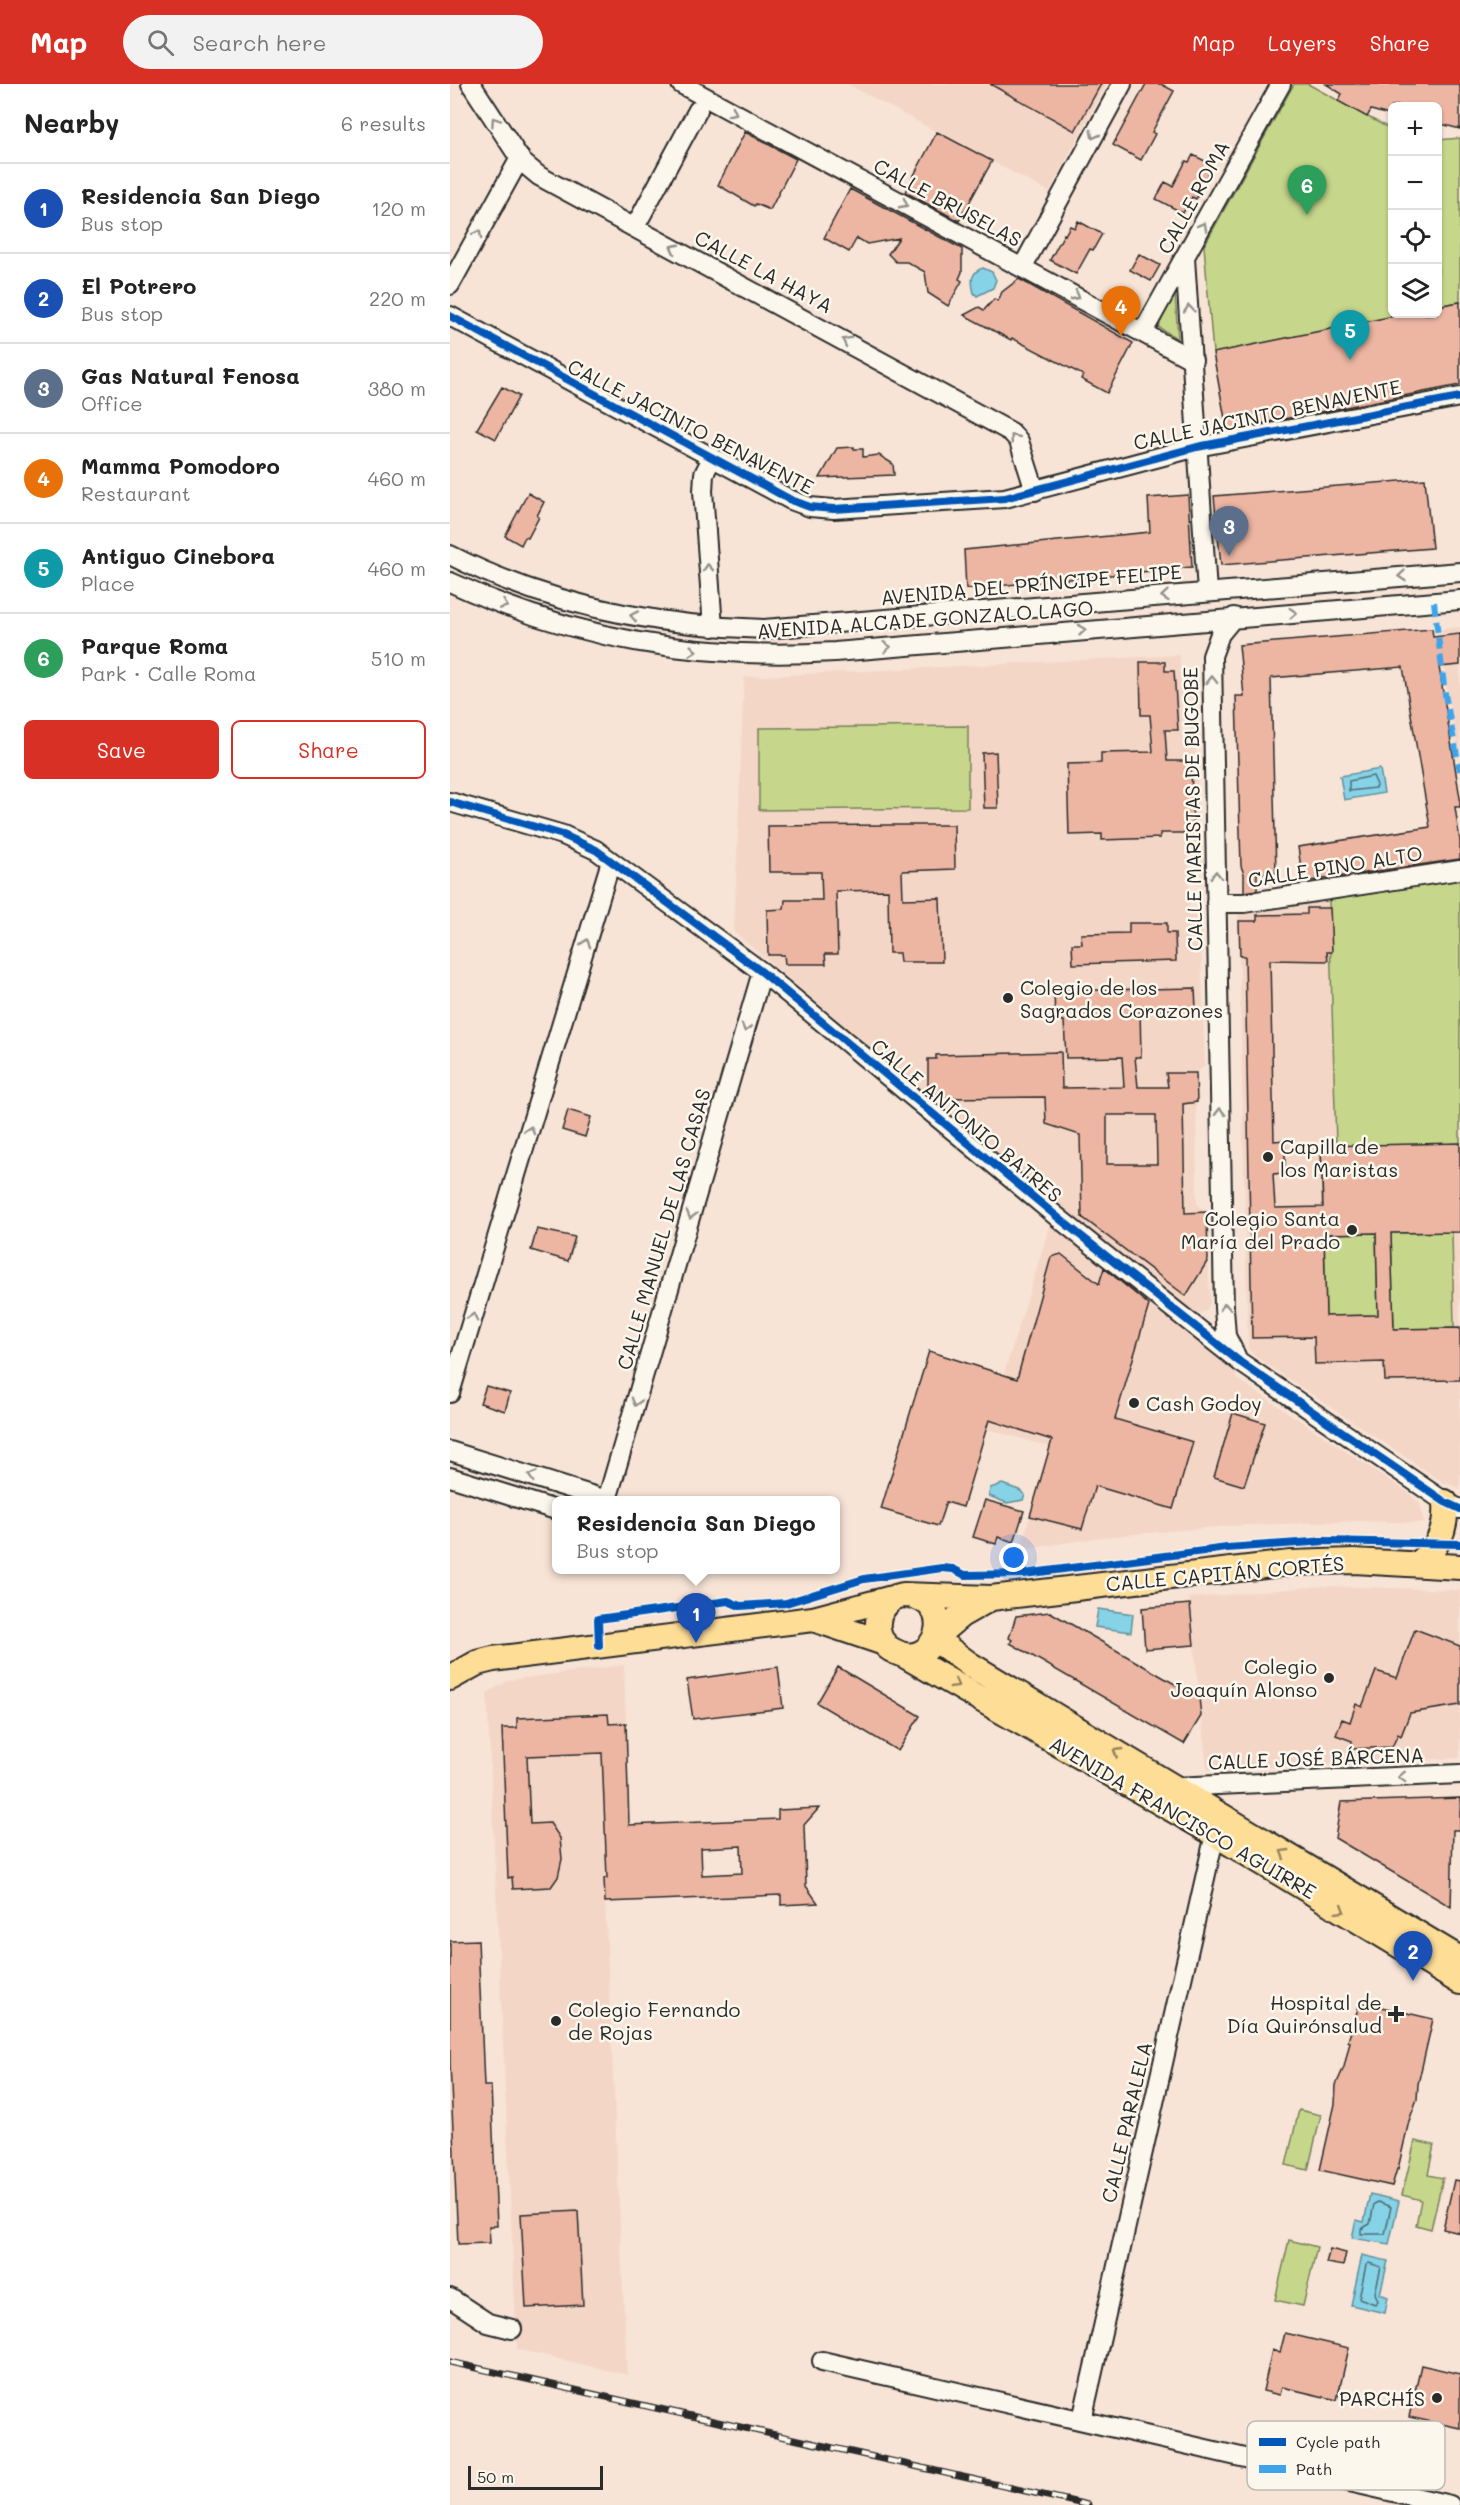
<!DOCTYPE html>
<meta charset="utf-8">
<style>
body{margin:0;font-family:Mali,sans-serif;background:#f2f2f2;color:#222}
.controls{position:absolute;right:18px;top:18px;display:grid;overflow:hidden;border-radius:9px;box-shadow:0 2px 4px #0004}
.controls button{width:54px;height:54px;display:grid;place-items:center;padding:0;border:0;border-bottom:2px solid #e0e0e0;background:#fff;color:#222;font:30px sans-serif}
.scale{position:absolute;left:18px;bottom:15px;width:135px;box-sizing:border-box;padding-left:6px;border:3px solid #2b2b2b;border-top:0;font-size:16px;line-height:21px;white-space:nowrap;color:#2b2b2b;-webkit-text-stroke:4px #fbf7ec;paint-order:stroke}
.you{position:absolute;left:564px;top:1474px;width:21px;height:21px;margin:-15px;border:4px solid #fff;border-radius:50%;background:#1a73e8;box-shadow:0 0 0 9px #1a73e833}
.badge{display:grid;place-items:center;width:39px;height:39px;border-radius:50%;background:#d93025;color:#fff;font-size:20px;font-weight:700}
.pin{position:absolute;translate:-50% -50px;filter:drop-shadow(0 2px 3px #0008)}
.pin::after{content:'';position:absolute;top:32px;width:21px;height:18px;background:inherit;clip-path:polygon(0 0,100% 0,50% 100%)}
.popup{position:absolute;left:102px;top:1412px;width:288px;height:78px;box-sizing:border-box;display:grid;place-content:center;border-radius:9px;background:#fff;filter:drop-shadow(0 2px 4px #0005);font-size:20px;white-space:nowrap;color:#767676}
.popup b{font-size:22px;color:#222}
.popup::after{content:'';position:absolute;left:50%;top:100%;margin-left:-12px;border:12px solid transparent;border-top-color:#fff}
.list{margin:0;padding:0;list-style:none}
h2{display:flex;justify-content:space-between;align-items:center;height:78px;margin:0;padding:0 24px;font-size:26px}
h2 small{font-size:20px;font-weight:400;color:#767676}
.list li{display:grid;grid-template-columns:39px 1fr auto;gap:18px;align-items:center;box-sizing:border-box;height:90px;padding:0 24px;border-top:2px solid #e0e0e0}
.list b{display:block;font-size:22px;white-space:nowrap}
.list p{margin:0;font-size:20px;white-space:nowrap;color:#767676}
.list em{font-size:20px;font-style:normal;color:#767676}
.actions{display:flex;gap:12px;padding:18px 24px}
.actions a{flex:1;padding:14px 0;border:2px solid #d93025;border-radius:9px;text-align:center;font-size:21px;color:#d93025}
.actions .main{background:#d93025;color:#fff}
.icon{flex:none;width:33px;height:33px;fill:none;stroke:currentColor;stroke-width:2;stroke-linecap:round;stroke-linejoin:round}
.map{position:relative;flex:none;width:1010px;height:2421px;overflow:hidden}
header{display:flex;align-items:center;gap:36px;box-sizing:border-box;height:84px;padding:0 30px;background:#d93025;color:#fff}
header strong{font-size:28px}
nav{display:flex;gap:33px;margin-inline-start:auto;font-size:21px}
.search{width:420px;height:54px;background:#f2f2f2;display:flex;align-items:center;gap:15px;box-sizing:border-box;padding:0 21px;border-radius:33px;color:#767676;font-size:22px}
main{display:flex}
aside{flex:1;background:#fff}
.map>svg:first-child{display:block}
.built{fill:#f4d6c6}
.green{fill:#c6d78b;stroke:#78815b;stroke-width:1.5}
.water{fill:#86d2e6;stroke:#628f9b;stroke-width:1.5}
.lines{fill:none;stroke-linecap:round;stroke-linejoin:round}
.shore{stroke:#4f6e76;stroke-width:1.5}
.building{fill:#edb6a2;stroke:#2b2b2b;stroke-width:1.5;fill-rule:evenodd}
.minor-casing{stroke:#2b2b2b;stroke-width:22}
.major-casing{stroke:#2b2b2b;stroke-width:28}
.minor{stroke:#fbf7ec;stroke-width:18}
.major{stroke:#fedd96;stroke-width:24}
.rail-casing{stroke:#2b2b2b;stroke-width:7}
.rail{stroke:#fbf7ec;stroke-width:4.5;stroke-dasharray:14;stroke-linecap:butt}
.quiet{stroke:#3ea3eb;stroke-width:6;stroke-dasharray:12 6;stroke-linecap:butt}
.cycleway-casing{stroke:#fbf7ec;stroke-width:11}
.cycleway{stroke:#0057b8;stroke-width:8}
.oneway{stroke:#93918c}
.oneway2{stroke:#948460}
.poi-dot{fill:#2b2b2b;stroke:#fbf7ec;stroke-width:2}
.labels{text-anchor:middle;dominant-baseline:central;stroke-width:5;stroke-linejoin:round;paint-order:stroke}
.street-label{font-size:20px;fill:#2b2b2b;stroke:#fbf7ec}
.poi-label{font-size:20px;fill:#2b2b2b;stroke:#fbf7ec;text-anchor:start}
.key{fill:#fbf7ec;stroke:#bdbab2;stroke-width:1.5}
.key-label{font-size:16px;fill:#2b2b2b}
</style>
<header>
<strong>Map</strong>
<div class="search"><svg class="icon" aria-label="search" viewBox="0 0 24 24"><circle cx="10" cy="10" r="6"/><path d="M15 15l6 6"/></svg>Search here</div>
<nav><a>Map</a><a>Layers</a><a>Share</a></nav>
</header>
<main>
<aside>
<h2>Nearby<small>6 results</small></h2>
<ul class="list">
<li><span class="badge" style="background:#1a4fb4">1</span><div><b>Residencia San Diego</b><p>Bus stop</p></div><em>120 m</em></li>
<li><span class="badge" style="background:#1a4fb4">2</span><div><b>El Potrero</b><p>Bus stop</p></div><em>220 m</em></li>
<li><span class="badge" style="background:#5c6f8a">3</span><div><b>Gas Natural Fenosa</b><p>Office</p></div><em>380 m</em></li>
<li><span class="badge" style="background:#e8710a">4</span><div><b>Mamma Pomodoro</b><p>Restaurant</p></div><em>460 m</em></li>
<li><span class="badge" style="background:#0f9aa8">5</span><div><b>Antiguo Cinebora</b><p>Place</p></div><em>460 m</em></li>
<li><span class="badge" style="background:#2e9e5b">6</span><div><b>Parque Roma</b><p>Park · Calle Roma</p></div><em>510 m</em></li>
</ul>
<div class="actions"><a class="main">Save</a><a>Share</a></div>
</aside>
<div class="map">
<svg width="1010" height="2421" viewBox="0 0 1010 2421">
<rect width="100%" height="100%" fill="#f7e4d6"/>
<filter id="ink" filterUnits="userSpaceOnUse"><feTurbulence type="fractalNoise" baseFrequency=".0167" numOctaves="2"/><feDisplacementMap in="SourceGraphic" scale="12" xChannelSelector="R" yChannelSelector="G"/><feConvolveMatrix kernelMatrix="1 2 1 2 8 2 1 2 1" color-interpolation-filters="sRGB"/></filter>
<g filter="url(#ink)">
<path class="built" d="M397,0H657L599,108Z
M1010,543V671L997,608L992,545Z
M730,571L732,655L746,662L749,758L738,767L739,826L750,832L755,981L746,989L747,1120L757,1128L760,1218L756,1227L743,1231L629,1140L284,848L294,593Z
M1010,796V1404L994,1399L803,1271L798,1264L788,829Z
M601,1138L699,1221L788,1287L786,1294L960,1410L970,1420L974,1439L911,1437L778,1442L652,1453L570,1466L600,1363L537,1345Z
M872,1502L1010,1506V1674L757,1686L739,1514Z
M174,1581L179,1741L155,1742L156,1767L163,1794L154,1795L177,2291L67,2265L37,1609L59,1596Z"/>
<path class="green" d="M844,0H858L942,46V230H954L763,269L754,162Z
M1010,54V218L988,222V56Z
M725,209L728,255L708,243Z
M518,642V724L309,726V644Z
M1010,796V1136L873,1138L871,1062L886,1061L879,816Z
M1002,1148L1004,1244L944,1245L941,1149Z
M926,1149L928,1231L876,1232L874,1150Z
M849,2026L871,2031L858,2086L836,2081Z
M965,2057L984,2061L978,2091L993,2094L981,2145L966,2141L971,2116L952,2111Z
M839,2156L867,2163L853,2222L825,2216Z"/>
<path class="water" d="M533,184L542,188L546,196L543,204L527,212L524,209C521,198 520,188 533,184Z
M930,685L934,709L894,716L890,692Z
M552,1400L569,1406L575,1411L573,1416L557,1419L539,1412L540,1404Z
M648,1525L683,1530L681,1548L645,1543Z
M920,2110L949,2117L939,2160L902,2154L906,2136L914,2138Z
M912,2171L938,2177L930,2210L938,2213L935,2229L901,2221Z"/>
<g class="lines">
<path class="shore" d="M923,692L927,701L925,704L899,707V697Z
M928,2118L941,2123L935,2150H911V2145L920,2140L924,2120Z
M919,2179L931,2183L925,2209L928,2217L925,2220L909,2214L916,2181Z"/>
</g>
<path class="building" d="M540,0H651L625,47Z
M696,0H711L724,7L702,48L705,50L691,76L663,61Z
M876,0H1010V45L987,39V22H942V32L921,26L917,33L888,17L892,10Z
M295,48L346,75L320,126L306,120L304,122L268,101Z
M487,48L542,77L509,137L455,108Z
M743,71L763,81L746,115L742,113L733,129L706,115L715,98L723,102L736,77L739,78Z
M400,105L512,165V188L509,195L512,197L498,222L478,209L475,188L457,178H446L438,170L449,154L417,160L407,154L399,168L374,154Z
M628,137L652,150L643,166L640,165L626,190L600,176L614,150L615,151L620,142L625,144Z
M689,170L710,181L701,197L680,186Z
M569,195L683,259L657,309L631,295L633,291L562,254L561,256L514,231L529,223L534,226L544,215L548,217L552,208Z
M1010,218V301L777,346L763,269L954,230H987V222Z
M52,303L69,312L46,355L27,345Z
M404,363V365H413V373L429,371L443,380L444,391L370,394L387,364Z
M975,395L982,464L771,481L764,412Z
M78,409L94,418L87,432L89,433L78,454L75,453L71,461L55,452Z
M738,411L742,483L516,505L514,466L700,448L698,414Z
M982,545L983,553L1010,550V581L989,583L1010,714V723H1005L1010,757V775L853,798L848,763L980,743L953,583L821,594L826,789H807V806L794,808V790L791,782L786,612H794L789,561Z
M690,578H715V587H724L728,646H715L717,677H741L743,749H710V754L652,756V750L619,751L617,680L651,679V669L703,668L700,631H691Z
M546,668L548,724H534L532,669Z
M438,741H504L505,785L452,787L453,815L490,814L492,878H450L449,869H439L438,806L386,807L388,870H375L376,880H335L334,871H318L317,826L334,825L335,816H372L371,788H319L318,742Z
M857,824H880L882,868H877L878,877L820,876L824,1057L835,1056V1089L823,1090L825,1124L873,1123L871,1062L1010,1059V1148L941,1149L944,1245L1010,1244V1296L935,1297L934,1278L865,1280L864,1253L802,1254L795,872H790L789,837H807V831L857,830ZM926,1149L928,1231L876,1232L874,1150Z
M679,839H717V849H725L726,877L623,880L622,860H632L631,850L679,849Z
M745,904L746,925L690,926L691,973H685L688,1003H718L716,989H746L747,1018L733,1020L735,1129L757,1128L758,1176L736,1212L632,1133L630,1051L596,1040L595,1013L487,1014V1009L478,1010V975H486V971L611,968L612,1004L674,1003L672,973L616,974L614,937H605L604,907ZM657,1031H706L707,1080H657Z
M118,1026L141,1033L135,1053L112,1046Z
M87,1145L125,1153L118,1177L81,1166Z
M611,1170L649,1200L654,1184L699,1221L665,1335L743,1358L723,1425L645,1402L632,1445L580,1432L602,1356L539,1336L513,1423L496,1418L488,1442L431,1425L479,1267L567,1295L601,1173Z
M36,1302L60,1309L55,1327L30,1319Z
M783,1329L815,1339L794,1402L764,1393Z
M535,1416L574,1427L564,1458L548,1453L546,1460L523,1453Z
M740,1520L744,1561L695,1565L692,1524Z
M600,1528L749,1614L751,1632L734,1660L560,1559L562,1556L559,1554L566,1532Z
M965,1545L1010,1562V1621L960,1629L951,1652L948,1650L942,1663L902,1665V1657L886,1651L892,1635L900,1638L906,1620L912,1623L926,1587L947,1594Z
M328,1583L333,1624L243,1635L237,1596Z
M388,1583L470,1632L448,1667L367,1619Z
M158,1630L159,1640L176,1639L179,1741L328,1735V1726L369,1724L354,1741L356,1802L368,1819L331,1821V1811L155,1818L154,1794H157L152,1669L77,1672L80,1740L100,1739L110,1754L112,1775L108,1793L101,1803L63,1805L62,1793L58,1794L52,1644H67V1634ZM291,1762L292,1789L252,1791L251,1764Z
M1010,1714V1746H1003L1001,1823L885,1754L891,1718Z
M28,1856L34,2002H41L47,2142H39L40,2159L8,2160L0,1979V1857Z
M910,1918L983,1935L968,2000L967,2015L959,2037L948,2085H947L942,2102L870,2086L885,2020L886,2001L894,1983L900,1958L898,1957Z
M1004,2096L1010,2097V2149L993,2145Z
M128,2127L133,2221L76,2224L71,2130Z
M880,2165L896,2169L893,2182L876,2179Z
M835,2249L899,2264L887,2316L832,2303L830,2311L813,2307L822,2266L830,2269Z
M971,2281L1010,2290V2344L959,2333Z"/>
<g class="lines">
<defs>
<path id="minor" d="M21,0L72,78L89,92L561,348L569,357L585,407
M231,0L743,276
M185,143L248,26
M735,174L757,508
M572,184L672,0
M0,201L70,74
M0,232L341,416L360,423L384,425L555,414L747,363L1010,313
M693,248L831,0
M262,374L254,390L253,407L263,543
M0,471C98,521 205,542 314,545L1010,488
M0,498C125,556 248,576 385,568L1010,516
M784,533L770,550L762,572L774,1224L776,1252L786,1272
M0,718L113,751L146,766L312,888L611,1136L790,1278L995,1418L1010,1425
M766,819H794L1010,786
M0,1309L161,777
M0,1367L157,1416
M0,1393L106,1426
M157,1416L312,888
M723,1703L1010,1690
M0,2214L38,2239L62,2245
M372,2277L1000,2421
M632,2336L765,1750"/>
<path id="major" d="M968,1480C989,1464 997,1444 995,1418
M441,1516C431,1524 425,1536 429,1550C431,1557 437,1564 444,1567C482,1589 510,1524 463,1512
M363,1535L434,1559
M486,1552L511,1531L541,1514
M485,1555L519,1580L1010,1875
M454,1571L765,1750L1010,1898
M0,1594L27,1579L43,1575L363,1535L453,1511L541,1514L840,1479L904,1477L1010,1483"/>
</defs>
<use href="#minor" class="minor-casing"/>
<use href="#major" class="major-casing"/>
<use href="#minor" class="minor"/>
<use href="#major" class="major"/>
<defs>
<path id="rail" d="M0,2278L638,2421"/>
</defs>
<use href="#rail" class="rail-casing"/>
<use href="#rail" class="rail"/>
<path class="quiet" d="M984,518L995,610L1010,687"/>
<defs>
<path id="cycleway" d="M0,232L341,416L360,423L384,425L555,414L747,363L1010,313
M0,718L113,751L146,766L312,888L611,1136L790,1278L995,1418L1010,1425
M149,1562L148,1535L278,1517L290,1522L336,1519L414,1495L492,1484L503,1485L515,1491L574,1490L777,1464L876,1457L1010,1460"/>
</defs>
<use href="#cycleway" class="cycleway-casing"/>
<use href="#cycleway" class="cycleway"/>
</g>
<defs><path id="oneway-chevron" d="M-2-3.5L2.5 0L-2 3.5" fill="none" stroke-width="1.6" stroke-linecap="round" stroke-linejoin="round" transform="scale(1.5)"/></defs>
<g class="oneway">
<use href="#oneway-chevron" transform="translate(283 28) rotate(28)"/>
<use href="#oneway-chevron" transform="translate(45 37) rotate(-124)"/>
<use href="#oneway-chevron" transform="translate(644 51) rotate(118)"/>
<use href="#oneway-chevron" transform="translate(454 120) rotate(28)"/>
<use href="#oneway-chevron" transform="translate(753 142) rotate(-61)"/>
<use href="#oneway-chevron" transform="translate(28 150) rotate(-61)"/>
<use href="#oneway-chevron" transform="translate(224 164) rotate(-152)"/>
<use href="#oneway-chevron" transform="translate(626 212) rotate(28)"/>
<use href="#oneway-chevron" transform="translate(739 225) rotate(-95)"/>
<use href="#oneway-chevron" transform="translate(396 257) rotate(-151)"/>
<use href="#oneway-chevron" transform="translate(564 354) rotate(-129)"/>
<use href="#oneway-chevron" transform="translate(258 484) rotate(-94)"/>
<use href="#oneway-chevron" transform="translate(952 492) rotate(175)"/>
<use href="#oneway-chevron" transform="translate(715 512) rotate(175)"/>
<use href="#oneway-chevron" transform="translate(54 521) rotate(22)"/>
<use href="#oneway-chevron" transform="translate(843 529) rotate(-4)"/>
<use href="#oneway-chevron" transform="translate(184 532) rotate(-169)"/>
<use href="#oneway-chevron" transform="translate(632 546) rotate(-5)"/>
<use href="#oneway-chevron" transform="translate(437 563) rotate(-5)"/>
<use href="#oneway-chevron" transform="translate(243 567) rotate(6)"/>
<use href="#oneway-chevron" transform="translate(762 596) rotate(-91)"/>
<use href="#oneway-chevron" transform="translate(766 791) rotate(-91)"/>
<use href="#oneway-chevron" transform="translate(136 859) rotate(-73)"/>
<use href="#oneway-chevron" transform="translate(296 944) rotate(106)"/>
<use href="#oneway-chevron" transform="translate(770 1028) rotate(-91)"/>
<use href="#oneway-chevron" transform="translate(80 1046) rotate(-73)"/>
<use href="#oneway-chevron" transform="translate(241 1131) rotate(106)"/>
<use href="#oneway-chevron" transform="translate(775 1223) rotate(-92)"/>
<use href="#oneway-chevron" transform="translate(23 1233) rotate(-73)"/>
<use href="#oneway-chevron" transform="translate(186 1318) rotate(106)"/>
<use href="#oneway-chevron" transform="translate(82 1392) rotate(-163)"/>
<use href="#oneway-chevron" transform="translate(952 1693) rotate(178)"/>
</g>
<g class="oneway2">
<use href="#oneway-chevron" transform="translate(505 1600) rotate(30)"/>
<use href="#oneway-chevron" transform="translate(667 1668) rotate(-149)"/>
<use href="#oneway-chevron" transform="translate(834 1769) rotate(-149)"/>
<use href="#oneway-chevron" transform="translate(891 1826) rotate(31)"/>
</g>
</g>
<g class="poi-dot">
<circle cx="558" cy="914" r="6"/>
<circle cx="818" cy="1073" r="6"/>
<circle cx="902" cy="1146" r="6"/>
<circle cx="684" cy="1319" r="6"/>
<circle cx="879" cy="1594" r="6"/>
<path d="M943 1921h6v6h6v6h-6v6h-6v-6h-6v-6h6z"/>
<circle cx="106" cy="1937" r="6"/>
<circle cx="987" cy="2314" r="6"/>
</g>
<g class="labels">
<g class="street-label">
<text transform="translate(743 113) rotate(-61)">CALLE ROMA</text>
<text transform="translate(498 118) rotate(28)">CALLE BRUSELAS</text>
<text transform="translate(314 187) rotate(28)">CALLE LA HAYA</text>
<text transform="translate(817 330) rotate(-12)">CALLE JACINTO BENAVENTE</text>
<text transform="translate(241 342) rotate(27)">CALLE JACINTO BENAVENTE</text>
<text transform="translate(581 500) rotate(-5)">AVENIDA DEL PRÍNCIPE FELIPE</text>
<text transform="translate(475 535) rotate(-4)">AVENIDA ALCADE GONZALO LAGO</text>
<text transform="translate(742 725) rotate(-91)">CALLE MARISTAS DE BUGOBE</text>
<text transform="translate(885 782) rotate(-9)">CALLE PINO ALTO</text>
<text transform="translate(517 1036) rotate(40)">CALLE ANTONIO BATRES</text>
<text transform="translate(213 1145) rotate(-74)">CALLE MANUEL DE LAS CASAS</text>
<text transform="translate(775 1489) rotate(-5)">CALLE CAPITÁN CORTÉS</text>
<text transform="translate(866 1674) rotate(-2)">CALLE JOSÉ BÁRCENA</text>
<text transform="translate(733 1733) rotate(30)">AVENIDA FRANCISCO AGUIRRE</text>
<text transform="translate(676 2038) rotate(-77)">CALLE PARALELA</text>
</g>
<g class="poi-label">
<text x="570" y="903">Colegio de los<tspan x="570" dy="23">Sagrados Corazones</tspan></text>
<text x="830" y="1062">Capilla de<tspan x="830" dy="23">los Maristas</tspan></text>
<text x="890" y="1134" text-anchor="end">Colegio Santa<tspan x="890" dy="23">María del Prado</tspan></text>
<text x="696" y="1319">Cash Godoy</text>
<text x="867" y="1582" text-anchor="end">Colegio<tspan x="867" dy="23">Joaquín Alonso</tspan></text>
<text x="932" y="1918" text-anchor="end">Hospital de<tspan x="932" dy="23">Día Quirónsalud</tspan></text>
<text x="118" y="1925">Colegio Fernando<tspan x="118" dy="23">de Rojas</tspan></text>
<text x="975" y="2314" text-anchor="end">PARCHÍS</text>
</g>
</g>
<rect x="797" y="2337" width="198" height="69" rx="9" class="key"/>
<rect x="809" y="2354" width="27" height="8" fill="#0057b8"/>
<rect x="809" y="2381" width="27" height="8" fill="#3ea3eb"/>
<g class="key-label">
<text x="846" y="2364">Cycle path</text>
<text x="846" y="2391">Path</text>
</g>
</svg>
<div class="controls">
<button>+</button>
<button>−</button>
<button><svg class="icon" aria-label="locate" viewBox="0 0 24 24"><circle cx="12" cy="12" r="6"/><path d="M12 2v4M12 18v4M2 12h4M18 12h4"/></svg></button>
<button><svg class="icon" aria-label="layers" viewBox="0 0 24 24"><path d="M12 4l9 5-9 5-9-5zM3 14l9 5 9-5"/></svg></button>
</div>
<div class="scale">50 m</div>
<div class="you"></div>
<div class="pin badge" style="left:246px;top:1559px;background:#1a4fb4">1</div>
<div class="popup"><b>Residencia San Diego</b>Bus stop</div>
<div class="pin badge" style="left:963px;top:1897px;background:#1a4fb4">2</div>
<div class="pin badge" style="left:779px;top:472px;background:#5c6f8a">3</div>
<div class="pin badge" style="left:671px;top:252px;background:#e8710a">4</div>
<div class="pin badge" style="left:900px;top:276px;background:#0f9aa8">5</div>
<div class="pin badge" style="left:857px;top:131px;background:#2e9e5b">6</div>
</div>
</main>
